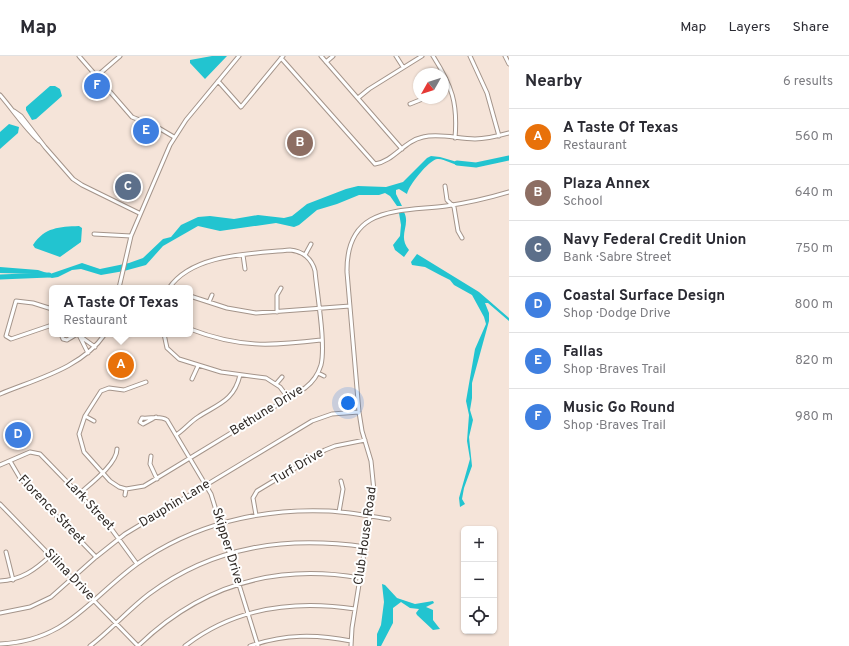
<!DOCTYPE html>
<meta charset="utf-8">
<style>
body{margin:0;font-family:Overpass,sans-serif;background:#f2f2f3;color:#2b2b33}
.controls{position:absolute;right:12px;bottom:12px;display:grid;overflow:hidden;border-radius:6px;box-shadow:0 1px 3px #0004}
.controls button{width:36px;height:36px;display:grid;place-items:center;padding:0;border:0;border-bottom:1px solid #e1e1e2;background:#fff;color:#2b2b33;font:20px sans-serif}
.compass{position:absolute;left:413px;top:12px;width:36px;height:36px;border-radius:50%;background:#fff;box-shadow:0 1px 3px #0004;rotate:231deg}
.you{position:absolute;left:348px;top:347px;width:14px;height:14px;margin:-10px;border:3px solid #fff;border-radius:50%;background:#1a73e8;box-shadow:0 0 0 6px #1a73e833}
.badge{display:grid;place-items:center;width:26px;height:26px;border-radius:50%;background:#8b6403;color:#fff;font-size:13px;font-weight:700}
.pin{position:absolute;translate:-50% -50%;border:2px solid #fff;box-shadow:0 1px 4px #0006}
.popup{position:absolute;left:49px;top:229px;width:144px;height:52px;box-sizing:border-box;display:grid;place-content:center;border-radius:6px;background:#fff;filter:drop-shadow(0 1px 3px #0005);font-size:13px;white-space:nowrap;color:#7c7c81}
.popup b{font-size:15px;color:#2b2b33}
.popup::after{content:'';position:absolute;left:50%;top:100%;margin-left:-8px;border:8px solid transparent;border-top-color:#fff}
.list{margin:0;padding:0;list-style:none}
h2{display:flex;justify-content:space-between;align-items:center;height:52px;margin:0;padding:0 16px;font-size:17px}
h2 small{font-size:13px;font-weight:400;color:#7c7c81}
.list li{display:grid;grid-template-columns:26px 1fr auto;gap:12px;align-items:center;box-sizing:border-box;height:56px;padding:0 16px;border-top:1px solid #e1e1e2}
.list b{display:block;font-size:15px;white-space:nowrap}
.list p{margin:0;font-size:13px;white-space:nowrap;color:#7c7c81}
.list em{font-size:13px;font-style:normal;color:#7c7c81}
.icon{flex:none;width:22px;height:22px;fill:none;stroke:currentColor;stroke-width:2;stroke-linecap:round;stroke-linejoin:round}
.map{position:relative;flex:none;width:509px;height:590px;overflow:hidden}
header{display:flex;align-items:center;gap:24px;box-sizing:border-box;height:56px;padding:0 20px;background:#fff;border-bottom:1px solid #e1e1e2}
header strong{font-size:19px}
nav{display:flex;gap:22px;margin-inline-start:auto;font-size:14px}
main{display:flex}
aside{flex:1;background:#fff}
.map>svg:first-child{display:block}
.water{fill:#22c4d0}
.lines{fill:none;stroke-linecap:round;stroke-linejoin:round}
.river{stroke:#22c4d0;stroke-width:5}
.minor-casing{stroke:#a4948a;stroke-width:5}
.minor{stroke:#fff;stroke-width:3}
.labels{text-anchor:middle;dominant-baseline:central;stroke-width:4;stroke-linejoin:round;paint-order:stroke}
.street-label{font-size:13px;fill:#312b27;stroke:#fff}
</style>
<header>
<strong>Map</strong>
<nav><a>Map</a><a>Layers</a><a>Share</a></nav>
</header>
<main>
<div class="map">
<svg width="509" height="590" viewBox="0 0 509 590">
<rect width="100%" height="100%" fill="#f5e4d9"/>
<path class="water" d="M212,0H227L205,23L190,7V4Z
M50,30H55L60,33L62,40L36,63L32,64L26,54V51Z
M9,68L19,71L18,77L0,93V76Z
M431,100L440,101L464,108C455,112 446,102 437,103C428,105 409,129 407,138L399,133L396,134V138L402,150H397L390,140L385,137L379,139H359L337,148L317,154L299,169L294,171L276,167L220,175L198,170L163,190L146,209L124,215L101,219L81,213L72,214L58,221L52,222L36,218L0,217V211L38,214L50,218L82,207L100,213L129,207L143,202L163,183L171,181L181,169L198,161L210,160L234,163L258,159L284,162L292,160L307,148L346,133L358,130L386,131L403,126L427,102Z
M404,156C411,169 397,180 409,194L404,201L395,194L393,189L400,180L401,169L399,157Z
M79,170L82,172L81,186L60,201L35,192L33,189C45,171 59,171 79,170Z
M417,198L479,236L509,262V265L488,247H485L489,257V265L472,327V342L470,354L473,364L469,381L472,410L464,432L462,443L465,448L460,451L459,442L470,403L467,385L469,359L466,345L475,293L486,268L484,261L472,239L454,229L450,224L440,219L425,211L412,209L411,206Z
M382,528L385,529L397,542L415,548L433,545L434,547L426,551L433,554V564L440,573L433,574L417,559L416,557L419,553L410,552L401,546L393,552V567L381,590H377V578L381,569L384,546Z"/>
<g class="lines">
<path class="river" d="M457,107L476,109L509,102
M0,221L49,219"/>
<defs>
<path id="minor" d="M79,0L132,61L157,71L174,81
M321,0L402,93
M396,0L403,11
M433,0C452,30 458,47 455,82
M470,0L487,37L499,80
M505,0L509,8
M281,2L375,108C394,105 404,85 423,81C440,77 458,83 475,83C487,83 498,80 509,77
M326,6L333,0
M97,20L120,0
M218,25L241,51L283,0
M443,33L449,30
M0,39C13,54 24,71 39,85
M358,42L369,33L422,0
M410,48L425,42
M14,55L21,60L45,91L73,123L82,129L139,157
M445,130L447,144L454,151L458,175L462,182
M94,178L131,180
M243,199L245,213
M305,199L311,188
M119,232L131,180L170,89L186,64L239,0
M190,240L227,252L256,257L350,250
M209,246L212,239
M52,253L33,247L16,245L6,280L11,283L52,269
M277,256V239L281,232
M190,273C239,292 271,290 321,284
M61,278L63,283L67,284L77,278
M77,278L95,291
M164,278L167,292L179,303L221,316L266,322L280,331L289,343
M80,281L88,297
M318,317L324,320
M192,323L198,310
M146,326L124,334L109,332L101,335L85,360L79,378L84,396L110,425L119,431L126,433L144,430L305,332C313,326 318,319 321,309C326,288 317,238 315,215C312,203 303,195 290,194C252,198 193,197 169,232
M276,328L282,321
M0,338C36,323 82,312 105,278
M85,360L94,365
M156,361L143,368L140,366L142,362C151,363 159,359 167,364L211,438L258,590
M176,379C184,374 190,366 198,361C218,348 234,345 240,319
M151,400L150,408L157,423
M10,405L20,422L96,501
M0,409L30,396L40,398L107,467L137,508
M79,438C90,428 117,408 117,393
M125,439L126,433
M0,448L138,590
M339,456L343,433L341,425
M256,459L253,442L257,435L325,394L335,390L365,384
M6,496L13,524
M0,525C21,524 35,514 50,500
M0,557L30,551L51,541L96,501L125,478L312,365L332,358L359,356
M0,588C67,585 89,543 137,508C193,468 261,452 329,455C349,456 369,460 389,463
M90,590C111,574 128,554 149,538C215,489 287,480 366,491
M138,590C201,529 274,507 360,522
M185,590C235,551 295,544 355,553
M250,590C284,578 316,578 351,585
M351,590L352,572L374,435L371,405L362,375L359,356L347,216C346,149 399,156 446,150C468,147 489,142 509,136"/>
</defs>
<use href="#minor" class="minor-casing"/>
<use href="#minor" class="minor"/>
</g>
<g class="labels">
<g class="street-label">
<text transform="translate(267 355) rotate(-32)">Bethune Drive</text>
<text transform="translate(298 411) rotate(-31)">Turf Drive</text>
<text transform="translate(175 448) rotate(-31)">Dauphin Lane</text>
<text transform="translate(89 449) rotate(47)">Lark Street</text>
<text transform="translate(51 454) rotate(46)">Florence Street</text>
<text transform="translate(366 480) rotate(-82)">Club House Road</text>
<text transform="translate(227 490) rotate(73)">Skipper Drive</text>
<text transform="translate(69 519) rotate(46)">Silina Drive</text>
</g>
</g>
</svg>
<div class="controls">
<button>+</button>
<button>−</button>
<button><svg class="icon" aria-label="locate" viewBox="0 0 24 24"><circle cx="12" cy="12" r="6"/><path d="M12 2v4M12 18v4M2 12h4M18 12h4"/></svg></button>
</div>
<svg class="compass" viewBox="-18 -18 36 36"><path d="M0-13l5 13h-10z" fill="#e53935"/><path d="M0 13l5-13h-10z" fill="#7c7c81"/></svg>
<div class="you"></div>
<div class="pin badge" style="left:121px;top:309px;background:#e8710a">A</div>
<div class="popup"><b>A Taste Of Texas</b>Restaurant</div>
<div class="pin badge" style="left:300px;top:87px;background:#8d6e63">B</div>
<div class="pin badge" style="left:128px;top:131px;background:#5c6f8a">C</div>
<div class="pin badge" style="left:18px;top:379px;background:#3f7fe0">D</div>
<div class="pin badge" style="left:146px;top:75px;background:#3f7fe0">E</div>
<div class="pin badge" style="left:97px;top:30px;background:#3f7fe0">F</div>
</div>
<aside>
<h2>Nearby<small>6 results</small></h2>
<ul class="list">
<li><span class="badge" style="background:#e8710a">A</span><div><b>A Taste Of Texas</b><p>Restaurant</p></div><em>560 m</em></li>
<li><span class="badge" style="background:#8d6e63">B</span><div><b>Plaza Annex</b><p>School</p></div><em>640 m</em></li>
<li><span class="badge" style="background:#5c6f8a">C</span><div><b>Navy Federal Credit Union</b><p>Bank · Sabre Street</p></div><em>750 m</em></li>
<li><span class="badge" style="background:#3f7fe0">D</span><div><b>Coastal Surface Design</b><p>Shop · Dodge Drive</p></div><em>800 m</em></li>
<li><span class="badge" style="background:#3f7fe0">E</span><div><b>Fallas</b><p>Shop · Braves Trail</p></div><em>820 m</em></li>
<li><span class="badge" style="background:#3f7fe0">F</span><div><b>Music Go Round</b><p>Shop · Braves Trail</p></div><em>980 m</em></li>
</ul>
</aside>
</main>
